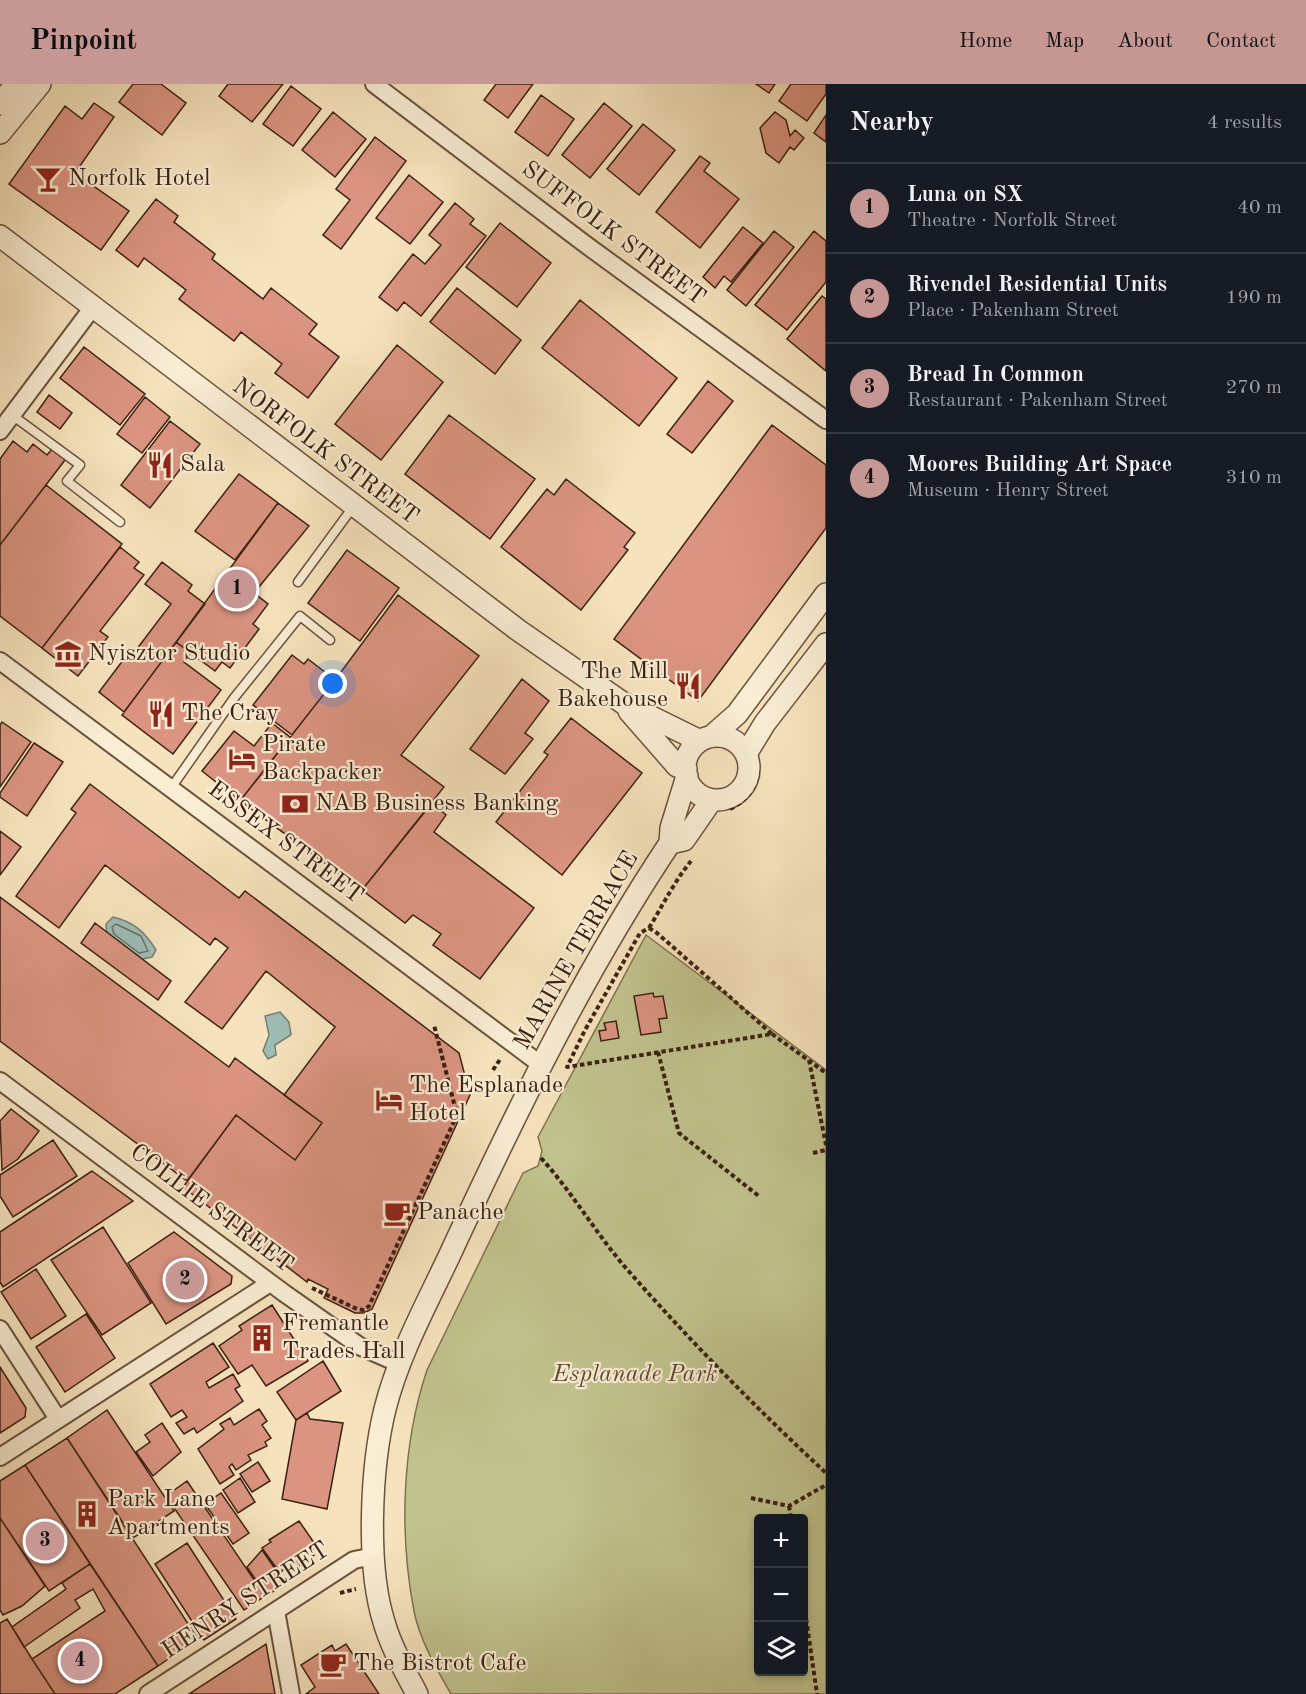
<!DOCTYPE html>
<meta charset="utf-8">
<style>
body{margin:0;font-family:"Old Standard TT",serif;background:#242831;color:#f1f3f6}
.controls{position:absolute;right:18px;bottom:18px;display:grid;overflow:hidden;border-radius:6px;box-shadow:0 3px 9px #0003}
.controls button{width:54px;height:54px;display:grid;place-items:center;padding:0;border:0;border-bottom:2px solid #363941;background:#171b24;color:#f1f3f6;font:30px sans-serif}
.you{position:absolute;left:333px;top:600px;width:21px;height:21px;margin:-15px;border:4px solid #fff;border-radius:50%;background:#1a73e8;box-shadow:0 0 0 9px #1a73e833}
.badge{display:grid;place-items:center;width:39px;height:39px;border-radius:50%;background:#c59692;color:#111;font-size:20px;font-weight:700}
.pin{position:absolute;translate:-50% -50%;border:3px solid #fff;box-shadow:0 2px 6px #0006}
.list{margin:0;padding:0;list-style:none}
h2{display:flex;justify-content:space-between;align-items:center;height:78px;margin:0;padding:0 24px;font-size:26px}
h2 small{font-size:20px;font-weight:400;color:#9ea1a6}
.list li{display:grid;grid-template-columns:39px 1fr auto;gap:18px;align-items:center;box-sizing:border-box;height:90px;padding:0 24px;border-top:2px solid #363941}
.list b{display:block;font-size:22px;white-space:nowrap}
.list p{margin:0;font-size:20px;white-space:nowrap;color:#9ea1a6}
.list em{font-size:20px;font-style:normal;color:#9ea1a6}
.icon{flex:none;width:33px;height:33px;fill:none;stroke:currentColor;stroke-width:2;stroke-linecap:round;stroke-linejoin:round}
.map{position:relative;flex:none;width:826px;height:1610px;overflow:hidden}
header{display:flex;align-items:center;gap:36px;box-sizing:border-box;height:84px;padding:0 30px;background:#c59692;color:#111}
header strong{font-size:28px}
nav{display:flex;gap:33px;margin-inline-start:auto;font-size:21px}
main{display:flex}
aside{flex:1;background:#171b24}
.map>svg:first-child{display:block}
.green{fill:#c1c38e;stroke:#7e7250;stroke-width:1.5;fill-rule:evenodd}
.water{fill:#9dbdb6;stroke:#767f74;stroke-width:1.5}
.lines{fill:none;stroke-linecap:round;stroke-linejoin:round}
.shore{stroke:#6c6f64;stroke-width:1.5}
.building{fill:#db9481;stroke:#3b2112;stroke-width:1.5}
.service-casing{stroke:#6a523d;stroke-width:11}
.minor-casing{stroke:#6a523d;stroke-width:20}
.tertiary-casing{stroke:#6a523d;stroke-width:24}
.path{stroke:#3b2112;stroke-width:4;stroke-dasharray:4.5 3;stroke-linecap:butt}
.service{stroke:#f9edd4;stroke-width:8}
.minor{stroke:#f9edd4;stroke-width:16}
.tertiary{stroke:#f9edd4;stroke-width:21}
.labels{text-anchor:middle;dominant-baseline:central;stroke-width:4.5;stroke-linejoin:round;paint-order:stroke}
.poi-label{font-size:24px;fill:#3b2112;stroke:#f9edd4;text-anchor:start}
.street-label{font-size:24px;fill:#3b2112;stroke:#f9edd4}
.park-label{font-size:24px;font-style:italic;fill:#5c4a31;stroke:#f9edd4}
</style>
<header>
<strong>Pinpoint</strong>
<nav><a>Home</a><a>Map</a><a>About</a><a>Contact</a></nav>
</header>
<main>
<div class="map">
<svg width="826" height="1610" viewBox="0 0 826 1610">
<rect width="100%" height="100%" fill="#f6e3bd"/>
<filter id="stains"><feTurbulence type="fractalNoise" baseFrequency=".00333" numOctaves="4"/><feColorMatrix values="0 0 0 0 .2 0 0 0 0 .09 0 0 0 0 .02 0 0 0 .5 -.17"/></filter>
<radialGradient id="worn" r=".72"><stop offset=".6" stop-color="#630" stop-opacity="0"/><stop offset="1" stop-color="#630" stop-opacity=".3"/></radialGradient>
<path class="green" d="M646,851L826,986V1610H451C437,1586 419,1554 414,1527C399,1449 402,1361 427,1286L523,1089L538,1082L542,1067L538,1053ZM758,1434H804V1588H758Z"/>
<path class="water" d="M113,833C134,838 145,848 156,866L152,873L138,876L107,852L106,840Z
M280,928L289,938L291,951L275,961L276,971L268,975L263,967L269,951L265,932Z"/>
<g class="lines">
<path class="shore" d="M116,840L141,852L148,867L139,869L114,850L112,843Z"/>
</g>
<path class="building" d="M133,0H161L186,19L162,51L119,18Z
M228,0H283L252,38L219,12Z
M496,0H533L508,34L484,16Z
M756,0H775L769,9Z
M791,0H826V10L807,37L779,17Z
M291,2L321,25L293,62L263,40Z
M541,11L574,35L548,72L515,48Z
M94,19L114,33L75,89L129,127L101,166L9,100L65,22L82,35Z
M604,19L632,42L590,94L562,71Z
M333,28L366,55L335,93L302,66Z
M775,28L786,36L790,52L795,46L804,54L794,66L790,63L779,79L766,69L760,44Z
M826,31V58L814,49Z
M643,40L675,66L639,111L607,85Z
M375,53L406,77L341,165L323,151L350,116L336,105Z
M700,72L710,79L704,87L739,115L700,164L656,128Z
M409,91L443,118L410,160L376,134Z
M156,115L178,132L174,138L215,170L212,175L263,215L271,204L317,240L309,250L339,273L308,314L275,289L282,280L241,248L234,257L179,215L186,206L144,174L138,183L116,166Z
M455,119L474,135L470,140L486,152L421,232L404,218L397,227L379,213L413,170L425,180L441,161L429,151Z
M500,139L551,179L517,223L466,183Z
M743,143L763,159L731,198L724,192L715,204L703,193Z
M774,147L794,163L746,222L727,206Z
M814,147L826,157V198L787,246L755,221Z
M457,204L521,256L495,290L430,238Z
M822,212L826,215V287L787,255Z
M580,216L677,294L639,342L542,264Z
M397,261L443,298L381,376L335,340Z
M84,263L145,310L120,341L60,294Z
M708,297L733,317L692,369L667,350Z
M49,311L72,329L60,345L37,328Z
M145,313L170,333L142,369L117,350Z
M449,331L535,395L490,455L405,390Z
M170,337L200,360L150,424L121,401Z
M772,341L826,381V444L698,617L614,555Z
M13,357L27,368L33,360L47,371L52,365L65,376L0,461V375Z
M239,390L278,419L235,476L195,447Z
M566,395L635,449L624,463L628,466L581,526L501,463L547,405L554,411Z
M46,401L122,460L42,564L0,532V461Z
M278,419L309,442L254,509L268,520L253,540L259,545L230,584L222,578L215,587L176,558Z
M120,463L139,478L134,484L144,491L100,547L108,553L78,592L42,564Z
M347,466L399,504L360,557L308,519Z
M162,478L192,501L188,507L205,520L124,628L99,608L130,567L133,570L171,520L145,500Z
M398,511L479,572L401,671L444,703L362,806L240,717L335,596Z
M176,558L191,569L184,578L221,606L173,670L122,631Z
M292,571L304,580L308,575L335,596L292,651L253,621Z
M522,595L549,617L525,649L533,655L505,690L470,665Z
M571,634L642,689L562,791L496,738L548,671L544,668Z
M2,638L31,658L0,703V641Z
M272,639L290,653L240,717L202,687L234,647L254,662Z
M34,659L63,678L27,732L0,713V709Z
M90,700L239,814L245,807L459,969L470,1011L372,1225L364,1229H355L324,1214L328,1205L308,1195L307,1198L183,1103L236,1031L295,1076L322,1039L284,1011L335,943L266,887L222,945L185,918L228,864L215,854L210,861L105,781L59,844L16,812L76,729L71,725Z
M432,719L446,731L434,748L534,824L480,895L433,861L441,850L413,831L405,839L362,806Z
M0,747L21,763L0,791Z
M0,813L229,983L235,974L322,1039L295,1076L236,1031L187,1097L0,957Z
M95,839L171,897L158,916L81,859Z
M653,909L654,913L663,912L667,934L659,935L661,948L641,951L634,912Z
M616,937L619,954L601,957L599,947L606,946L604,939Z
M11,1025L39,1047L18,1075L2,1086L0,1037Z
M53,1056L77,1092L13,1133L0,1112V1091Z
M92,1087L133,1117L3,1203L0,1198V1148Z
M103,1143L151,1219L102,1251L51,1176Z
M174,1148L232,1192L231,1200L166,1240L128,1179Z
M36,1185L66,1232L31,1255L1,1208Z
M272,1221L308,1277L266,1302L252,1281L238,1290L219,1262L242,1246L239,1242Z
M86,1230L115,1274L65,1308L36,1263Z
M213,1259L229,1283L206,1298L209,1304L233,1290L240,1302L235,1305L243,1317L197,1349L194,1344L184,1350L176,1339L187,1333L182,1326L171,1333L150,1300Z
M323,1277L341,1307L296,1336L277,1308Z
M0,1283L26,1324L25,1333L0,1349Z
M259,1325L267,1337L262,1341L271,1354L265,1358L267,1362L248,1371L251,1376L236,1386L232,1380L229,1383L234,1391L220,1400L198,1365L224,1345L220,1340L230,1334L234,1341Z
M107,1326L174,1427L133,1454L67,1354Z
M307,1329L310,1335L343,1339L327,1425L282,1415L296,1336Z
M162,1339L181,1368L153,1392L136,1368L150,1358L145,1351Z
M67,1354L198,1555L158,1582L25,1381Z
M258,1378L270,1397L252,1408L240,1390Z
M25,1381L90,1480L49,1507L0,1434V1397Z
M240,1394L255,1418L238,1429L223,1406Z
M187,1397L265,1512L244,1526L166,1412Z
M221,1409L249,1449L233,1460L205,1420Z
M0,1434L45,1502L22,1522L3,1531L0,1526Z
M299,1437L317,1463L311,1467L314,1471L288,1490L284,1485L280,1489L262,1464L271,1458L269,1456Z
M187,1459L236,1535L204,1556L155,1480Z
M262,1466L285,1499L267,1512L247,1483Z
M90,1480L158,1582L115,1610H55L32,1575L105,1527L93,1505L75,1516L80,1524L24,1563L12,1543L66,1505L62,1499Z
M7,1535L32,1575L55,1610H0V1539Z
M266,1560L275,1610H189Z
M346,1560L379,1610H306L315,1603L301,1581L332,1561L335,1567Z"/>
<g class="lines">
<defs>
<path id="service" d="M12,331L80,381L67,397L120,438
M298,498L353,423
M171,704L234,614L300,532L330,556"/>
<path id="minor" d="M374,0L585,160L826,336
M0,347L93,223
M0,577L540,980
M0,997L284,1209L361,1263L400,1280
M0,1245L58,1335
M0,1373L270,1199
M276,1527L291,1610
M148,1610L354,1476L374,1472"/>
<path id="tertiary" d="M0,20L16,0
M0,49L40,0
M0,152L518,546L623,619L700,657
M629,627L677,682L686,685
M712,652L737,630L826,510
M685 684a32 32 0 1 1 64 0a32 32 0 1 1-64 0Z
M746,670L765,639L826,560
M670,759L684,756L711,717
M417,1610C405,1587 391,1563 384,1538C366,1481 371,1382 385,1325C400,1265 433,1209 458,1153C522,1016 586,885 670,759L671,744L687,692"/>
</defs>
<use href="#service" class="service-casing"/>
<use href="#minor" class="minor-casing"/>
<use href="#tertiary" class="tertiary-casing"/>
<path class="path" d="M730,725C748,715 755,707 758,686
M649,844L657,849L772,950L567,983L585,946L640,849Z
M649,844C663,821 674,798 691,777
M772,950L826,989
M658,968L679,1049L760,1113
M809,976L826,1061
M493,986L501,974
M813,1069L826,1066
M541,1074C572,1108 595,1148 625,1183C688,1255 756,1324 826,1389
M312,1204L357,1225L364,1226L369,1222L457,1031L434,941
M751,1414L789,1422L826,1401
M789,1422L791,1434
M340,1509L356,1505
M804,1520L817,1610"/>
<use href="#service" class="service"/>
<use href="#minor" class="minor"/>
<use href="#tertiary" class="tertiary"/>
</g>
<defs>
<symbol id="bar-bare" viewBox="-9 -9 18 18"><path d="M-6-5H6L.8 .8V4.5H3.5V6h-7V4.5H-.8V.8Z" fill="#8f2418" stroke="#f9edd4" stroke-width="2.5" paint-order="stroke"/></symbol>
<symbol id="restaurant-bare" viewBox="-9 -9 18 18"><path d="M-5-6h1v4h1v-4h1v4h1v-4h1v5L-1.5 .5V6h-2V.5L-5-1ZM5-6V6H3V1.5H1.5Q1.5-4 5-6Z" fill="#8f2418" stroke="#f9edd4" stroke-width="2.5" paint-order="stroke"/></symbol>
<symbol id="museum-bare" viewBox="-9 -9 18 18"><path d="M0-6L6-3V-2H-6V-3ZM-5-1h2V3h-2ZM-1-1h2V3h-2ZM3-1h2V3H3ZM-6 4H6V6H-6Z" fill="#8f2418" stroke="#f9edd4" stroke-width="2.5" paint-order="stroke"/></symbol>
<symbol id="hotel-bare" viewBox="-9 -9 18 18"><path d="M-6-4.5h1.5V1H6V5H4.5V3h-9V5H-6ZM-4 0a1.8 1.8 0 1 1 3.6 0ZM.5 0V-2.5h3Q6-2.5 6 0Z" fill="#8f2418" stroke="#f9edd4" stroke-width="2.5" paint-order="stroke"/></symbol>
<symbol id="bank-bare" viewBox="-9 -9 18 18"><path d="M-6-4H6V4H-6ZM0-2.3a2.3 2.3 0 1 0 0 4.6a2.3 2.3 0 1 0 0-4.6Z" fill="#8f2418" stroke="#f9edd4" stroke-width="2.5" paint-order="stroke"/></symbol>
<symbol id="cafe-bare" viewBox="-9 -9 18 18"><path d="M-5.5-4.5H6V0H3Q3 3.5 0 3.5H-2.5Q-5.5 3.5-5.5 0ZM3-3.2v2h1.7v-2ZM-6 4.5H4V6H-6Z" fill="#8f2418" stroke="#f9edd4" stroke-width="2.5" paint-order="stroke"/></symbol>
<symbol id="building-bare" viewBox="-9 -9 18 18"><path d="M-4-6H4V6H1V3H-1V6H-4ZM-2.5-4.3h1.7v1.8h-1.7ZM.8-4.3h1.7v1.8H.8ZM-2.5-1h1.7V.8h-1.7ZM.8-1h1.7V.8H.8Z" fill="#8f2418" stroke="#f9edd4" stroke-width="2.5" paint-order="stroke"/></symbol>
</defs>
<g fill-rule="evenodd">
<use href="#bar-bare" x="29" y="76" width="38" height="38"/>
<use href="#restaurant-bare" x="141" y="362" width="38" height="38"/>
<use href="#museum-bare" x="49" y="551" width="38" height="38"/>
<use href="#restaurant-bare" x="669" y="583" width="38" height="38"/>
<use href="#restaurant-bare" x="142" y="611" width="38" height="38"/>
<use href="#hotel-bare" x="223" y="656" width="38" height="38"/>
<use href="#bank-bare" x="276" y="701" width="38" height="38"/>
<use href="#hotel-bare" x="370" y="997" width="38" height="38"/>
<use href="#cafe-bare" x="378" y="1110" width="38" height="38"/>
<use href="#building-bare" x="243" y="1235" width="38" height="38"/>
<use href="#building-bare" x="68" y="1411" width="38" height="38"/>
<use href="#cafe-bare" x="314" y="1561" width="38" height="38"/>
</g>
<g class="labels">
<g class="poi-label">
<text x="68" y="95">Norfolk Hotel</text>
<text x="180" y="381">Sala</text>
<text x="88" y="570">Nyisztor Studio</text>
<text x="668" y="588" text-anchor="end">The Mill<tspan x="668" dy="28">Bakehouse</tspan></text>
<text x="181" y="630">The Cray</text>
<text x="262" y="661">Pirate<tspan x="262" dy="28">Backpacker</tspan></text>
<text x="315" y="720">NAB Business Banking</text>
<text x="409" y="1002">The Esplanade<tspan x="409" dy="28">Hotel</tspan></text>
<text x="417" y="1129">Panache</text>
<text x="282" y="1240">Fremantle<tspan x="282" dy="28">Trades Hall</tspan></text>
<text x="107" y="1416">Park Lane<tspan x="107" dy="28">Apartments</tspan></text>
<text x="353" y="1580">The Bistrot Cafe</text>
</g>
<g class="street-label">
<text transform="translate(613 150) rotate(37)">SUFFOLK STREET</text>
<text transform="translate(325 368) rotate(37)">NORFOLK STREET</text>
<text transform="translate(285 759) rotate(37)">ESSEX STREET</text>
<text transform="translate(577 867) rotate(-60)">MARINE TERRACE</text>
<text transform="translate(211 1125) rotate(37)">COLLIE STREET</text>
<text transform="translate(246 1517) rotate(-33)">HENRY STREET</text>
</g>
<g class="park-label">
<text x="635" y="1291">Esplanade Park</text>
</g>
</g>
<rect width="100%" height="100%" filter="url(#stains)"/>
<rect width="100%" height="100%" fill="url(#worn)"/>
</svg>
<div class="controls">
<button>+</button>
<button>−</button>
<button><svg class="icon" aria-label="layers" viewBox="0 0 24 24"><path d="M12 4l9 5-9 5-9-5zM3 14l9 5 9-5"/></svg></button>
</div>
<div class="you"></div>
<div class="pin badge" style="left:237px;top:505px">1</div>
<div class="pin badge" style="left:185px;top:1196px">2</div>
<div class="pin badge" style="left:45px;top:1457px">3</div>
<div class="pin badge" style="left:80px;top:1577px">4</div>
</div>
<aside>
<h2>Nearby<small>4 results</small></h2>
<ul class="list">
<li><span class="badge">1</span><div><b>Luna on SX</b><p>Theatre · Norfolk Street</p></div><em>40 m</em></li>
<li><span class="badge">2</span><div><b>Rivendel Residential Units</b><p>Place · Pakenham Street</p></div><em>190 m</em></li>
<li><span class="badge">3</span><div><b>Bread In Common</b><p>Restaurant · Pakenham Street</p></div><em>270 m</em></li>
<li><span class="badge">4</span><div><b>Moores Building Art Space</b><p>Museum · Henry Street</p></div><em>310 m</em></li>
</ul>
</aside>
</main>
